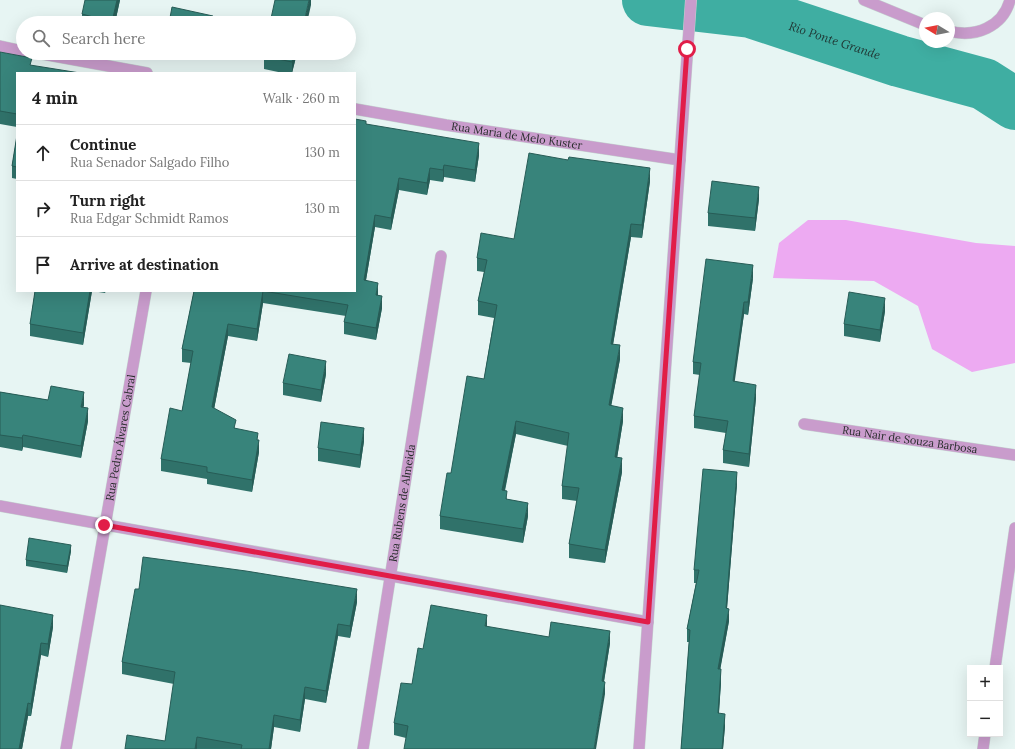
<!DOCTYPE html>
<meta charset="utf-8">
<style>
body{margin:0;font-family:Lora,serif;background:#f6f6f6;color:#222}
.controls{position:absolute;right:12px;bottom:12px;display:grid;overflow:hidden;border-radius:0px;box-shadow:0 4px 16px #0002}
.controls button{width:36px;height:36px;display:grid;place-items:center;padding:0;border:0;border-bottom:1px solid #e0e0e0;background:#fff;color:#222;font:20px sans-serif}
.compass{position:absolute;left:919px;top:12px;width:36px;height:36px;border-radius:50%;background:#fff;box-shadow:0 4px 16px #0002;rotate:280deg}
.stop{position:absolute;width:12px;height:12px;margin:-9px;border:3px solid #e11d48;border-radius:50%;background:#fff}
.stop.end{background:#e11d48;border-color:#fff;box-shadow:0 1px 4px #0008}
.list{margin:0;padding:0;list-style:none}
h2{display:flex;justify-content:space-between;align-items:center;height:52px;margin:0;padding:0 16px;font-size:17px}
h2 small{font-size:13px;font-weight:400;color:#767676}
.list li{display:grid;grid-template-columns:26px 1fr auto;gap:12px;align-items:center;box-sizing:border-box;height:56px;padding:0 16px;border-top:1px solid #e0e0e0}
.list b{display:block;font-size:15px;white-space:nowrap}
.list p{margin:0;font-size:13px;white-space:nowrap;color:#767676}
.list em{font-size:13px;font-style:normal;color:#767676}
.icon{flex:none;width:22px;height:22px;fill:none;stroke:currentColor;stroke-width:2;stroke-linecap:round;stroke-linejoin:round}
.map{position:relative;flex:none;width:1015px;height:749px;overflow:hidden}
.search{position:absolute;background:#fff;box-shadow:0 4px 16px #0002;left:16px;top:16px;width:340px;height:44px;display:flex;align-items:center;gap:10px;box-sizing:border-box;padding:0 14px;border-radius:22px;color:#767676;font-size:15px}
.panel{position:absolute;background:#fff;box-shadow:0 4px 16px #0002;left:16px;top:72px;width:340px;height:220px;border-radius:0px}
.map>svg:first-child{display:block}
.green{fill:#edaaf2}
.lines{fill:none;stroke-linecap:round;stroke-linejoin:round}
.river{stroke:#3faea2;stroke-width:52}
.minor-casing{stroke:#c4d1cf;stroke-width:12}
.minor{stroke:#c99ccc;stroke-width:11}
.wall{fill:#30726a}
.shaded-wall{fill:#275c56}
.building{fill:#38847b;stroke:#275c56}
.route{stroke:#e11d48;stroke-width:5}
.labels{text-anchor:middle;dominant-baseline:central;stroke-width:3.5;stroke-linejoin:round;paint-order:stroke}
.street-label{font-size:11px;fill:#272c2b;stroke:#fff}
.water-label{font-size:12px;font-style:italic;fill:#203835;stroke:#fff}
</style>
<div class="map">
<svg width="1015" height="749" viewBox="0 0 1015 749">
<rect width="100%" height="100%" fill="#e7f5f3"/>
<path class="green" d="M808,220H846L976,243L1015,246V363L972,372L932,349L918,306L874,281L773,278L779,243Z"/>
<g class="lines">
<path class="river" id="s1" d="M648,0L751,12L899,61L984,84L1015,104"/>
<defs>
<g id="minor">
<path d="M864,0L925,25"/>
<path d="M949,31C975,38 1003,27 1010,0"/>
<path d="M0,46L23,51"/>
<path d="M37,53L147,73"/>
<path id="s2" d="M355,109L446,125L680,160"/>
<path id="s3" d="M804,424L1015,455"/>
<path d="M0,506L648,622"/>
<path d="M995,668L1015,528"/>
<path id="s4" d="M66,749L146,291"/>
<path id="s5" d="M363,749L441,256"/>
<path d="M639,749L691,0"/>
<path d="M983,749L985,734"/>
</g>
</defs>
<use href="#minor" class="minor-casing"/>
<use href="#minor" class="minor"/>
</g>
<path class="wall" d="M120,0L115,23H82V14Z
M0,52L17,73V127L0,124Z
M186,53H209L208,57Z
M297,53L292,73H283L264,69V56Z
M366,124L479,155L475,182L444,177L443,182L430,180L427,195L399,190L391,230L375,227L366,280L378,295L382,308L376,340L344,334V322L346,316L263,303L257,341L228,336L214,409L236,429L258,440L259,452L252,492L207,484V479L161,471V459L182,411L191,363L182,362V349L194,291H355Z
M17,135V179L12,178V166Z
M650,181L642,238L631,237L613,344L620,359L611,405L623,421L617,458L622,472L605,563L569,558V544L577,501L562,499V486L568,446L516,434L505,491L507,500L528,516L523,543L440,529V516L451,473L484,379L494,318L478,315V301L484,272L477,271V258Z
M759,199L755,231L708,226V213Z
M753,278L748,315L744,314L734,381L756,398L749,467L723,463V450L726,433L694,428V416L700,375L693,374V362Z
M35,291H106L105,293L92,291L83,345L30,336V324Z
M885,311L880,342L844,336V324Z
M326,374L321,402L283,395V383Z
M0,392L48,400L84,405L83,407L88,421L81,458L23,447L22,451L0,447Z
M364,441L360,468L318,461V448Z
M737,484L727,608L729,621L720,669L721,682L719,713L725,726L723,749H681L689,642H687V629L696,583H694V570Z
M71,551L67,573L26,566V560Z
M139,589L357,602L350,638L338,636L326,703L305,699L300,732L274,727L271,749H125L165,741L174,684L122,674V662Z
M0,605L53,627L48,657L41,655L31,716H28L22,749H0Z
M487,627L549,637L610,643L604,682L605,694L406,738L394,735V723L412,684L423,649Z"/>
<path class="shaded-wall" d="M117,0H120L115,23H112Z
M309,0H311V5L307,23H304Z
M294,53H297L292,73V62Z
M479,143V155L475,182V170Z
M444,165V177L443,182V170Z
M430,168V180L427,195V183Z
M650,168V181L642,238V225Z
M399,178V190L391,230V218Z
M759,187V199L755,231V218Z
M375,215V227L364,292V280Z
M631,224V237L611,357V344Z
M753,265V278L748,315V302Z
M378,283V295H376Z
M90,291H92L83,345V333Z
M263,291V303L257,341V329Z
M382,296V308L376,340V328Z
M885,298V311L880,342V330Z
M744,302V314L733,394V381Z
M228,324V336L212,420V407Z
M620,345V359L609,418V405Z
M326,361V374L321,402V390Z
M756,385V398L749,467V454Z
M84,392V405L81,420V407Z
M88,408V421L81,458V446Z
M623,408V421L615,471V457Z
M516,421V434L502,503V490Z
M364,428V441L360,468V455Z
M23,435V447L22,451V438Z
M259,440V452L252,492V480Z
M622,458V472L605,563V550Z
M737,472V484L726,621V608Z
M528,503V516L523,543V529Z
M71,545V551L67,573V566Z
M357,589V602L350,638V626Z
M729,609V621L718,682V669Z
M53,615V627L48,657V644Z
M487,615V627L485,626Z
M338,624V636L326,703V691Z
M610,631V643L602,693V681Z
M41,643V655L31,716V704Z
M721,669V682L718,725V713Z
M605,682V694L596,749H594Z
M305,687V699L300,732V720Z
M28,703V716L22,749H19Z
M725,714V726L723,749H722Z
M274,715V727L271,749H269Z
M197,737V749H195Z"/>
<path class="building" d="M85,0H117L112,22L82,14Z
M275,0H309L304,23H270Z
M172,7L213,16L212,23H169Z
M0,52L32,58L30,65L80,73H17V114L0,111Z
M264,53H294L292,62L264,56Z
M355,119L366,121V124L479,143L475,170L444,165L443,170L430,168L427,183L399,178L391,218L375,215L364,280L378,283L376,295L382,296L376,328L344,322L348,305L263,291L257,329L228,324L212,407L236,420L234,428L258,433L257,440H259L252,480L207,472V467L161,459L170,408L182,411L193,351L182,349L194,291H355Z
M17,135V167L12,166Z
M529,153L568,160L569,157L650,168L642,225L631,224L611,344L620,345L609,405L623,408L615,457L622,458L605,550L569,544L579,488L562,486L569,433L516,421L502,490L507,491L506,499L528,503L523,529L440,516L447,473H451L467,376L484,379L497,305L478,301L487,260L477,258L481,233L514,239Z
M712,181L759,187L755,218L708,213Z
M706,259L753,265L748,302H744L733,381L756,385L749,454L723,450L728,421L694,416L701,363L693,362Z
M35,291H90L83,333L30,324Z
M849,292L885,298L880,330L844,324Z
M289,354L326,361L321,390L283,383Z
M51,386L84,392L81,407L88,408L81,446L23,435L22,438L0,435V392L48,400Z
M321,422L364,428L360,455L318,448Z
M703,469L737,472L726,608L729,609L718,669H721L718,713L725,714L722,749H681L690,630L687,629L699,570H694Z
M29,538L71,545L67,566L26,560Z
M143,557L246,571L357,589L350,626L338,624L326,691L305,687L300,720L274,715L269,749H241L242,745L197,737L195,749H125L127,735L165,741L175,672L122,662L135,589H139Z
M0,605L53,615L48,644L41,643L31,704L28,703L19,749H0Z
M431,605L487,615L485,626L549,637L551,622L610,631L602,681L605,682L594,749H404L408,726L394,723L401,683L412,684L418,648L423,649Z"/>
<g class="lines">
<path class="route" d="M104,525L648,622L687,49"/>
</g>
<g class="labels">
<g class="street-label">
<text stroke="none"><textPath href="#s2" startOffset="164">Rua Maria de Melo Kuster</textPath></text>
<text stroke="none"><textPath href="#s4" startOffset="316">Rua Pedro Álvares Cabral</textPath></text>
<text stroke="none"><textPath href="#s3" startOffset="107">Rua Nair de Souza Barbosa</textPath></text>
<text stroke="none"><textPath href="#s5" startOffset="249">Rua Rubens de Almeida</textPath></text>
</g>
<g class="water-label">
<text stroke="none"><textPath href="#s1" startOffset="192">Rio Ponte Grande</textPath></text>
</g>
</g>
</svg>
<div class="controls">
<button>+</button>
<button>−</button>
</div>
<svg class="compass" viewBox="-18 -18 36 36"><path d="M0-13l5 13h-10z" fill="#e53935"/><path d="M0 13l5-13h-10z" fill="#767676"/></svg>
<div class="stop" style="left:687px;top:49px"></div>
<div class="stop end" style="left:104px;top:525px"></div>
<div class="search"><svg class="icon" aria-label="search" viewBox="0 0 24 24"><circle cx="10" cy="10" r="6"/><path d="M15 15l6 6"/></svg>Search here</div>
<section class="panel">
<h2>4 min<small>Walk · 260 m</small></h2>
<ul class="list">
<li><svg class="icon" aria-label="ahead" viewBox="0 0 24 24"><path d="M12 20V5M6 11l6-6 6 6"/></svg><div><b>Continue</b><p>Rua Senador Salgado Filho</p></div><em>130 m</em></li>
<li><svg class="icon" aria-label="right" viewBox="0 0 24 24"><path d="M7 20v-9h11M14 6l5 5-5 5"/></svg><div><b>Turn right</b><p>Rua Edgar Schmidt Ramos</p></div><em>130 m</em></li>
<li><svg class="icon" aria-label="arrive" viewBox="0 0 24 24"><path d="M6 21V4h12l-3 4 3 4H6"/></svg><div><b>Arrive at destination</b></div></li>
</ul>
</section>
</div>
